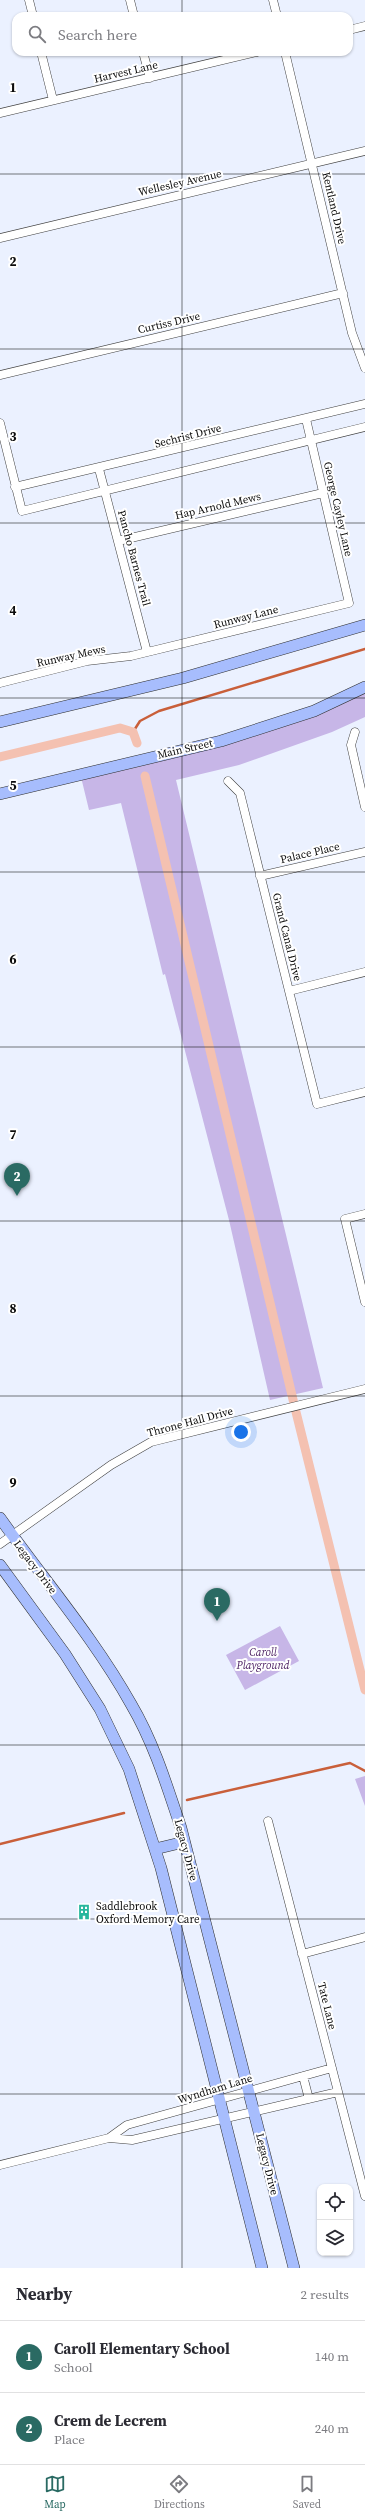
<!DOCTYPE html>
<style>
body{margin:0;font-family:"Source Serif 4",serif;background:#f2f2f3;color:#2b2b33}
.controls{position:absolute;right:12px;bottom:12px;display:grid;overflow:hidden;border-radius:8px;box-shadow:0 1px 3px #0004}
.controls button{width:36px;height:36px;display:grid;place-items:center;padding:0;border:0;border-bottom:1px solid #e1e1e2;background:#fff;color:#2b2b33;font:20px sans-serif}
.you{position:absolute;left:241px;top:1432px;width:14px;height:14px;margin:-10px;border:3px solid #fff;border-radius:50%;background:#1a73e8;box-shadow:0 0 0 6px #1a73e833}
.badge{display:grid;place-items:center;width:26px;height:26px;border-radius:50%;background:#2a6a63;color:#fff;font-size:13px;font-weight:700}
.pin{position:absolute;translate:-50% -33px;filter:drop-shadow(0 1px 2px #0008)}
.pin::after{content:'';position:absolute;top:21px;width:14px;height:12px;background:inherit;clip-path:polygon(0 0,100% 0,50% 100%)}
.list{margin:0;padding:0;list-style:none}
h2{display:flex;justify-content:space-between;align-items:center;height:52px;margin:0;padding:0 16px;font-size:17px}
h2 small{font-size:13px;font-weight:400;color:#7c7c81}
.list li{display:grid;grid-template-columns:26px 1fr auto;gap:12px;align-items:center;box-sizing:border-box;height:72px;padding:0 16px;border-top:1px solid #e1e1e2}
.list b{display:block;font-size:15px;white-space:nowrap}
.list p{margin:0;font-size:13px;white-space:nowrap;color:#7c7c81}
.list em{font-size:13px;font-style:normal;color:#7c7c81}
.icon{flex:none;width:22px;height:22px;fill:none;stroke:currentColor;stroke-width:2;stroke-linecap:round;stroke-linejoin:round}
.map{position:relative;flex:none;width:365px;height:2268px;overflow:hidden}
.search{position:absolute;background:#fff;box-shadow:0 1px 3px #0004;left:12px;right:12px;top:12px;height:44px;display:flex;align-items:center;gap:10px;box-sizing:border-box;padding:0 14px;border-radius:12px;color:#7c7c81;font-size:15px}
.sheet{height:196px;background:#fff}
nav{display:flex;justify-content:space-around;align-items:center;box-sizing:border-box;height:56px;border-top:1px solid #e1e1e2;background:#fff;font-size:11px;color:#7c7c81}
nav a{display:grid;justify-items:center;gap:2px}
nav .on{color:#2a6a63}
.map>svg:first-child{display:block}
.green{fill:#c7b6e7}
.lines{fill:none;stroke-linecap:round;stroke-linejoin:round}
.stream{stroke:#c95f3a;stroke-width:2.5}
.canal{stroke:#f4c1b1;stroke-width:9}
.street-casing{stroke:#3f3f3f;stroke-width:9}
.secondary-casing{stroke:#2e2e2e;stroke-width:12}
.street{stroke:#fff;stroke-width:8}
.secondary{stroke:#a7bdfd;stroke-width:11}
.grid{fill:none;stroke:#0c0c0c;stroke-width:1;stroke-opacity:0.55}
.labels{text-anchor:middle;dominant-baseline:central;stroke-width:4;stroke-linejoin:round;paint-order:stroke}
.street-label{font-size:11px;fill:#0c0c0c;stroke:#fff}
.park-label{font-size:11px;font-style:italic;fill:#4a1e61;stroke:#fff}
.poi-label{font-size:11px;fill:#0c0c0c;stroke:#fff;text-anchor:start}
.grid-label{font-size:13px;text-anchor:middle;font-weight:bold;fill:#0c0c0c;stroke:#fff;stroke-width:4;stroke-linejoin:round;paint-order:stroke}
</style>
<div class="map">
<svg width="365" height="2268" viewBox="0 0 365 2268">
<rect width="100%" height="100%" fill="#ebf1ff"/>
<path class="green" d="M365,691V717L332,732L239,765L176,780L323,1388L270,1400L229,1220L165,974L163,975L121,803L89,810L81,777L189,753Z
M280,1626L299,1661L245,1690L226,1655Z
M365,1776V1806L355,1779Z"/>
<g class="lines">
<path class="stream" d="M133,732L140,721L159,711L365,649
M187,1800L350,1763L365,1771
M0,1844L124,1813"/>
<path class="canal" d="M0,757L120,728L133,732L137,743
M145,776L295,1408L365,1690"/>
<defs>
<path id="street" d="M29,0L33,16
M130,0L134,16
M273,0L277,16
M349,30L365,26
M41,52L53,100
M143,52L150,78
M285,52L352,333L365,368
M0,113L257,52
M0,238L365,151
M0,375L343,293
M0,423L22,511L365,427
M99,469L147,652
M15,487L365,404
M118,541L323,493
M0,683L87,661L131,656L349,603L306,419
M355,732L351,745L365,807
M228,781L240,793L317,1104L365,1092
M260,876L365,852
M289,991L365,972
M365,1214L345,1219L365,1302
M0,1544L111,1465L151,1442L365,1389
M268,1821L365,2196
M302,1954L365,1937
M303,2076L309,2099
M109,2138L127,2125L332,2068
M0,2165L109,2138L132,2140L338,2092"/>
<path id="secondary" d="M0,722L183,678L365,625
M0,794L221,741L314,711L365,687
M0,1518C44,1580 94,1638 131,1704C154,1743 167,1786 181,1828L294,2268
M0,1565L65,1654L100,1709L129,1769L161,1868L262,2268
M155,1849L184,1842"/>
</defs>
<use href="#street" class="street-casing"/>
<use href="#secondary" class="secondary-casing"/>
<use href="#street" class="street"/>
<use href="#secondary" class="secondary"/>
</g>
<path class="grid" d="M182,0V16M182,52V2268M0,174H365M0,349H365M0,523H365M0,698H365M0,872H365M0,1047H365M0,1221H365M0,1396H365M0,1570H365M0,1745H365M0,1919H365M0,2094H365"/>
<defs>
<symbol id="building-bare" viewBox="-9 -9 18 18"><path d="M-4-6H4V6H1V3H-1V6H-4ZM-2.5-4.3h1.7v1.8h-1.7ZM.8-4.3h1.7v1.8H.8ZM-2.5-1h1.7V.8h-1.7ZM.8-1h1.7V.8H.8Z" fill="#28b79d" stroke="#fff" stroke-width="2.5" paint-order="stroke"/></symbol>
</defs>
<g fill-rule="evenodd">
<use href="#building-bare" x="73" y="1901" width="22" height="22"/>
</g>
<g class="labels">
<g class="street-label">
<text transform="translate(126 72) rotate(-13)">Harvest Lane</text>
<text transform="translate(180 183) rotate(-13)">Wellesley Avenue</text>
<text transform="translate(334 208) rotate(77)">Kentland Drive</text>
<text transform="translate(169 323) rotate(-13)">Curtiss Drive</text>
<text transform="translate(188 436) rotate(-14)">Sechrist Drive</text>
<text transform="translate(218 506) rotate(-13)">Hap Arnold Mews</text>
<text transform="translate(338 509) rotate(77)">George Cayley Lane</text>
<text transform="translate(134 558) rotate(75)">Pancho Barnes Trail</text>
<text transform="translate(246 617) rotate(-14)">Runway Lane</text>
<text transform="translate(71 656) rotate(-12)">Runway Mews</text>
<text transform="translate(185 749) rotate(-13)">Main Street</text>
<text transform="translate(310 853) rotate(-13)">Palace Place</text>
<text transform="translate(287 937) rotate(76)">Grand Canal Drive</text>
<text transform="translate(190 1422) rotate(-15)">Throne Hall Drive</text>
<text transform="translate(35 1567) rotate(53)">Legacy Drive</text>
<text transform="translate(186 1850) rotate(75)">Legacy Drive</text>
<text transform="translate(327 2006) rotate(76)">Tate Lane</text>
<text transform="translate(215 2089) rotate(-17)">Wyndham Lane</text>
<text transform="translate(267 2164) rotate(76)">Legacy Drive</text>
</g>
<g class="park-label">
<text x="263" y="1652">Caroll<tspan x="263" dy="13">Playground</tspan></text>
</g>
<g class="poi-label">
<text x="96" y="1906">Saddlebrook<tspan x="96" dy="13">Oxford Memory Care</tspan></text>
</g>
</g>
<g class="grid-label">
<text x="13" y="92">1</text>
<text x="13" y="266">2</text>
<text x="13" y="441">3</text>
<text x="13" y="615">4</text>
<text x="13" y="790">5</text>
<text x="13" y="964">6</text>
<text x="13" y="1139">7</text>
<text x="13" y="1313">8</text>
<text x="13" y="1487">9</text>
</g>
</svg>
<div class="controls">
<button><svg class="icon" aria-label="locate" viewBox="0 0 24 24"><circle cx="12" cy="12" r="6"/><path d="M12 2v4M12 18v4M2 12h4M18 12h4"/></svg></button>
<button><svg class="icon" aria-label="layers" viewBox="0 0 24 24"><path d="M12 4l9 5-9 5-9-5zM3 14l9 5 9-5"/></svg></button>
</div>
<div class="you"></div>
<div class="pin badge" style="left:217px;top:1621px">1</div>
<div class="pin badge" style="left:17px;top:1196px">2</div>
<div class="search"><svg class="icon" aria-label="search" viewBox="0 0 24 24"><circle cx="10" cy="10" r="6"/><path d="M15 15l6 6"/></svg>Search here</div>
</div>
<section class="sheet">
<h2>Nearby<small>2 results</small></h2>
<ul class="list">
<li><span class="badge">1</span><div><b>Caroll Elementary School</b><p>School</p></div><em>140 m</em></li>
<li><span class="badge">2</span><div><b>Crem de Lecrem</b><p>Place</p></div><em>240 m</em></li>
</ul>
</section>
<nav>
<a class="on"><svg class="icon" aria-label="map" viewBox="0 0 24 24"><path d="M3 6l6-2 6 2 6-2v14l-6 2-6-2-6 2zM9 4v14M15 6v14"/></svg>Map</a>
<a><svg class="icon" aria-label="directions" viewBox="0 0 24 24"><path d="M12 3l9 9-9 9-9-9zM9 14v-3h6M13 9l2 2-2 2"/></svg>Directions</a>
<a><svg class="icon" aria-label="saved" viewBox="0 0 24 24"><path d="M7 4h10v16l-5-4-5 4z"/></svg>Saved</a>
</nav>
